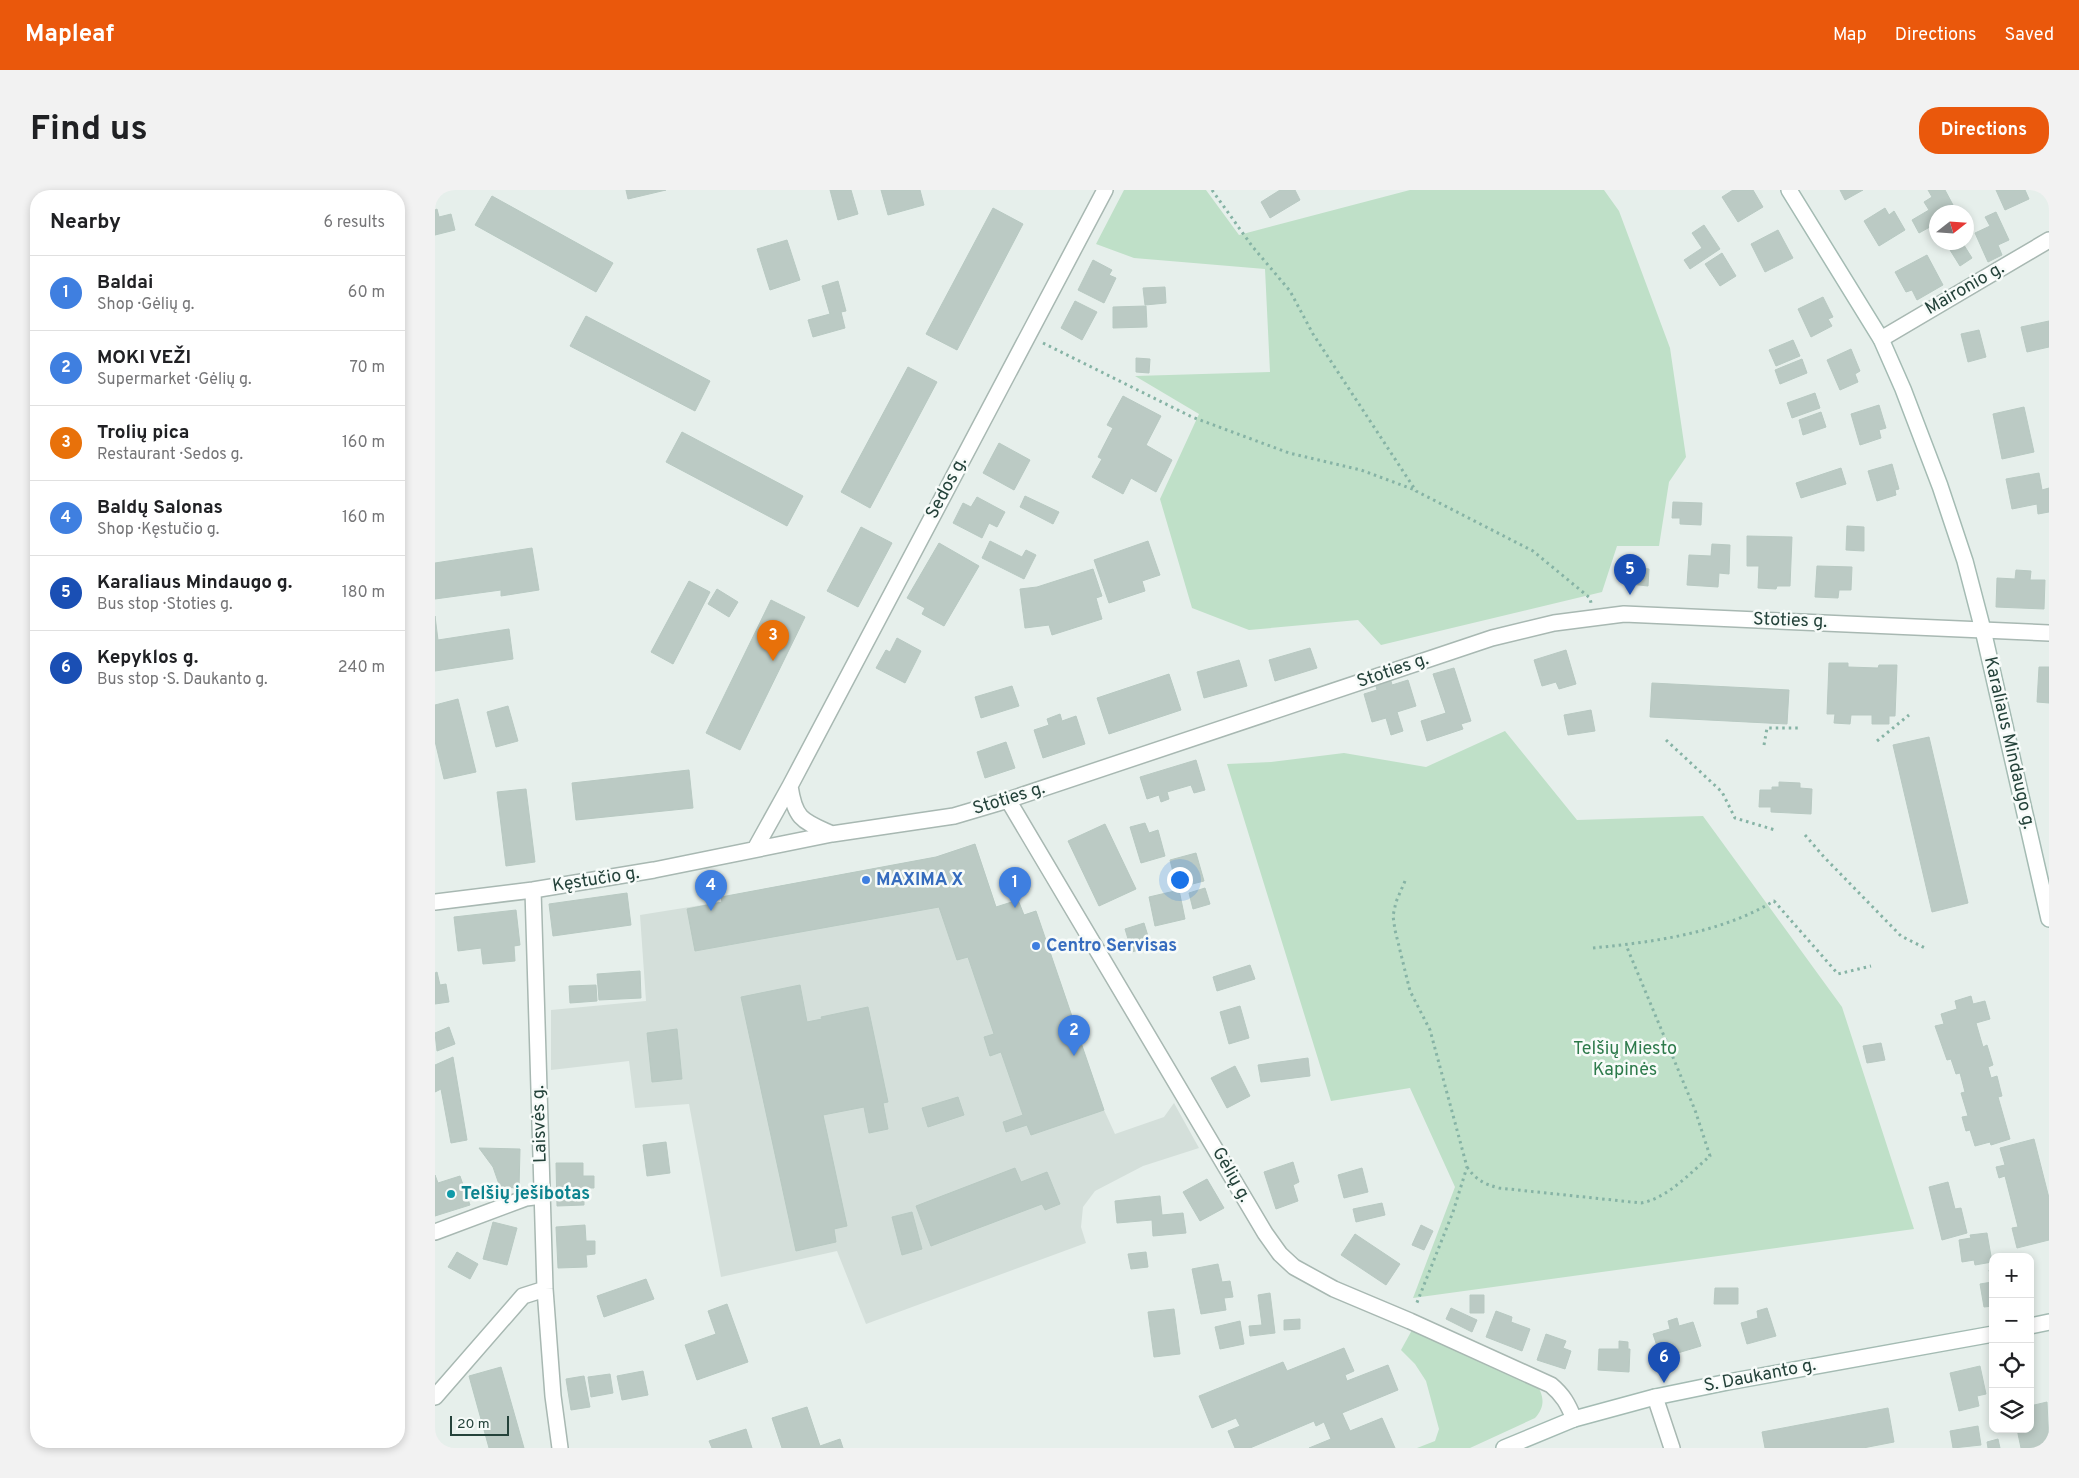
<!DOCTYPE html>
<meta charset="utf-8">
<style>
body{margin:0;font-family:Overpass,sans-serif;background:#f2f2f2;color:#202124}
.controls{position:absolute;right:15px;bottom:15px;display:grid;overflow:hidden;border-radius:10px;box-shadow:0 2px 8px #0003}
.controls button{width:45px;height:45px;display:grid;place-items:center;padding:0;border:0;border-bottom:1px solid #e0e0e0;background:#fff;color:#202124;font:25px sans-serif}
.compass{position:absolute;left:1494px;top:15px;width:45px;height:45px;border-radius:50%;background:#fff;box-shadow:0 2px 8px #0003;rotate:73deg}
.scale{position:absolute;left:15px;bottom:12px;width:59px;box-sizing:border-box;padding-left:5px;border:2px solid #24423a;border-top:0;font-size:14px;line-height:18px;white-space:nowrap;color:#24423a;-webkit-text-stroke:4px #f7fbf9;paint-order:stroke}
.you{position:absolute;left:744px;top:689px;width:18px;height:18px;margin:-12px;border:4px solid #fff;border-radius:50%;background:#1a73e8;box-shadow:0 0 0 8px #1a73e833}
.badge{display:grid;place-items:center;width:32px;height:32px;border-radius:50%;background:#ea580c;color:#fff;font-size:16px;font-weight:700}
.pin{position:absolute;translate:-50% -41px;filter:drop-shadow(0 1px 2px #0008)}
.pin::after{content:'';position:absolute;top:26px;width:18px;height:15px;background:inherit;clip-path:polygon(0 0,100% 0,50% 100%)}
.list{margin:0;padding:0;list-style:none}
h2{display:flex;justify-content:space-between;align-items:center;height:65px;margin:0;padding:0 20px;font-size:21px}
h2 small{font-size:16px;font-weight:400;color:#757577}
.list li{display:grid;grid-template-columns:32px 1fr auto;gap:15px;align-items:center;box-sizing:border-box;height:75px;padding:0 20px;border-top:1px solid #e0e0e0}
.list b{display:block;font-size:19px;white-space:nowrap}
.list p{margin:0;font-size:16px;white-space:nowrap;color:#757577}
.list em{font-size:16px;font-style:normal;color:#757577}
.icon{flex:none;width:28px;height:28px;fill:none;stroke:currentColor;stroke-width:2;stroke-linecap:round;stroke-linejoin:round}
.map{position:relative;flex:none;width:1614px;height:1258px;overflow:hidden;border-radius:20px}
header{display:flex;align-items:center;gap:30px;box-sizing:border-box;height:70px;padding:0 25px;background:#ea580c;color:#fff}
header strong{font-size:24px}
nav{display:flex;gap:28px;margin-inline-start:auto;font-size:18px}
.intro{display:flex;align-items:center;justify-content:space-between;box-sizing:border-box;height:120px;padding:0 30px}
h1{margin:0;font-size:35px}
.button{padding:12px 22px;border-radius:20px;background:#ea580c;color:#fff;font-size:18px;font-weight:700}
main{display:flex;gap:30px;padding:0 30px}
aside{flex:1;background:#fff;border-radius:20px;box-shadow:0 2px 8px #0003}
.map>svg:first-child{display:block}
.built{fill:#d4dfda}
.green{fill:#bfe0c8}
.building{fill:#bbcac4;stroke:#b8c9c2}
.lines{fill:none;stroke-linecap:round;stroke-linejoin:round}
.street-casing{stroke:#a8b8b2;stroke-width:18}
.secondary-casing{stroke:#a4bbb3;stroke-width:18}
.path{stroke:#86b3a5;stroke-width:3;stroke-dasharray:2.5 4;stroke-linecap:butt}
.street{stroke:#fff;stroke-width:15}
.secondary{stroke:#fff;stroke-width:15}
.shop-dot{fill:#3f7fe0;stroke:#f7fbf9;stroke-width:2}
.culture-dot{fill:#0f9aa8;stroke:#f7fbf9;stroke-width:2}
.labels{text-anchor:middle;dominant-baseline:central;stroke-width:5;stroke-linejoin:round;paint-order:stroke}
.street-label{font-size:18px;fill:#24423a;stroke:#f7fbf9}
.shop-label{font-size:18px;font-weight:bold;fill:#366cbe;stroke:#f7fbf9;text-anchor:start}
.park-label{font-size:18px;fill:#2d7a4b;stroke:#f7fbf9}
.culture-label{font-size:18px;font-weight:bold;fill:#0d838f;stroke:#f7fbf9;text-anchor:start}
</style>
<header>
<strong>Mapleaf</strong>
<nav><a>Map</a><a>Directions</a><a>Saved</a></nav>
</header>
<div class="intro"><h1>Find us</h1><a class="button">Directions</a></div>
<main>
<aside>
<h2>Nearby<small>6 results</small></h2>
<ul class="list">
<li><span class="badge" style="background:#3f7fe0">1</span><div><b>Baldai</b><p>Shop · Gėlių g.</p></div><em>60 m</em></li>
<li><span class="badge" style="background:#3f7fe0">2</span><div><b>MOKI VEŽI</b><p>Supermarket · Gėlių g.</p></div><em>70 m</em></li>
<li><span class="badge" style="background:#e8710a">3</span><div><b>Trolių pica</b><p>Restaurant · Sedos g.</p></div><em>160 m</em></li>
<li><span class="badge" style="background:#3f7fe0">4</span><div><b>Baldų Salonas</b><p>Shop · Kęstučio g.</p></div><em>160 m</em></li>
<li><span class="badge" style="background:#1a4fb4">5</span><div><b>Karaliaus Mindaugo g.</b><p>Bus stop · Stoties g.</p></div><em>180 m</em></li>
<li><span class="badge" style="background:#1a4fb4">6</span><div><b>Kepyklos g.</b><p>Bus stop · S. Daukanto g.</p></div><em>240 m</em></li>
</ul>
</aside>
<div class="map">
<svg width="1614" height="1258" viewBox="0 0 1614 1258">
<rect width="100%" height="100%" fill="#e6efeb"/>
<path class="built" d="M540,654L561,717L583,710L589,725L601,721L669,920L680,944L729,927L739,913L764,958L708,976L660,1001L648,1017L646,1037L651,1053L431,1134L402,1061L286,1087L254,914L200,918L194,871L116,880V820L211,811L205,725L286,712V707L501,667Z"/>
<path class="green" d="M689,0H771L804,45L975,0H1169L1184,21L1235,158L1251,267L1234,292L1224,356H1182L1167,402L946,455L923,430L814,440L757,418L725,309L764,224L700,186L835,182L830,79L699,68L661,54Z
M1070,541L1142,630L1268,626L1407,817L1479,1039L978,1108L1020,997L975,898L896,911L792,574L836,572L909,563L991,577Z
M977,1140L1100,1192C1109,1205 1111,1216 1100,1228L1035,1258H982L1000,1251L1004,1239L991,1191L980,1174L966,1160Z"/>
<path class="building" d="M191,0H231L193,9Z
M395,0H416L423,24L403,30Z
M446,0H485L489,15L453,25Z
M845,0H860L865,10L835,28L826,12Z
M1298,0H1318L1328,17L1303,32L1287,7Z
M1405,0H1428L1410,10Z
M1493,0H1510L1518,15L1511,19L1513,22H1502V33L1484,43L1477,30L1494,20L1489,12L1497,7Z
M1561,0H1590L1594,9L1570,20Z
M57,6L178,73L161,102L40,35Z
M558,18L588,34L522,160L491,144Z
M1450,18L1454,25L1459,21L1470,40L1444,56L1429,31Z
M2,19L4,27L16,24L20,40L0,45V20Z
M1561,22L1574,50L1563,55L1567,65L1553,72L1540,43L1555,36L1550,27Z
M1269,35L1285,59L1255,79L1249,70L1267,58L1257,43Z
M1343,40L1358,68L1330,82L1316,54Z
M352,50L365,90L335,100L322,59Z
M1510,52H1527L1537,68L1525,76Z
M1287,63L1301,86L1285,96L1270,74Z
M1492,65L1508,95L1482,110L1477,100L1471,102L1460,82Z
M658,70L677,80L674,85L681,88L669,113L643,100Z
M403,91L411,121L406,122L410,138L378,147L373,130L395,124L387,96Z
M730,97L731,113L710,115L708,98Z
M1388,107L1398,127L1393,129L1397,136L1376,147L1363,119Z
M640,111L662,122L647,150L626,138Z
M711,116L712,137L678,138V117Z
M151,126L275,191L260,221L135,156Z
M1614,131V157L1592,162L1586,137Z
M1544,140L1551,167L1533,172L1526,144Z
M1358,150L1365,166L1341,176L1334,160Z
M1416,159L1425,181L1420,184L1423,192L1405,200L1392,170Z
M701,168L715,169L714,183L701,182Z
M1367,169L1372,183L1345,194L1340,180Z
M473,177L502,192L435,318L406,302Z
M1380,203L1385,218L1357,228L1352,213Z
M688,206L726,226L711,255L737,270L721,302L696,288L688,304L657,287L667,269L663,267L678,238L672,235Z
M1444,215L1451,238L1444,240L1446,248L1425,255L1416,224Z
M1589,217L1599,262L1567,269L1558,224Z
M1386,222L1391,237L1368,245L1364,230Z
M247,242L368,306L352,336L231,272Z
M564,253L595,270L579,300L548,283Z
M1457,274L1464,299L1460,300L1461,305L1442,311L1433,281Z
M1406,278L1411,294L1366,308L1361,293Z
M1604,283L1607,300L1614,298V322L1603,324L1602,314L1577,319L1571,289Z
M590,306L624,322L618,334L585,317Z
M542,307L570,322L562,337L554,333L547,348L518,333L528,313L536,317Z
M1238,312L1267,313L1266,335L1245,334V328H1237Z
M1412,336L1429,337V361L1411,360Z
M426,337L457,353L423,417L392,401Z
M1312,346L1357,347L1355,396H1342L1341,399L1323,398L1324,376H1312Z
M555,351L587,367L591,360L601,365L589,389L547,368Z
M713,351L725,385L707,391L710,401L674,413L659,370Z
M504,353L544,376L509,436L487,424L490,418L472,408Z
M1277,354L1295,355L1294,384L1284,383L1283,397L1252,395L1254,365L1276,366Z
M97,358L104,400L66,406V400L0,409V373Z
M1382,376L1417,377L1416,400H1404L1403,408L1380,407Z
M1196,377L1214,379L1213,396L1195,394Z
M658,379L667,406L661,408L667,429L617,445L614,435L590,438L585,399L602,397Z
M1581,380L1596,381L1595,390H1610L1609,419L1561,417L1562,388L1580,389Z
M254,391L275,402L238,474L216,462Z
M282,399L303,412L294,427L273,414Z
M336,410L370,427L305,560L271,543Z
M0,426L3,450L74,439L78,469L0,481Z
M462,448L486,461L470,493L441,478L451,460L455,462Z
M875,458L882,478L840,491L834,470Z
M1131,460L1141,494L1124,499L1121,492L1107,496L1099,470Z
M804,470L812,496L769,508L762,482Z
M1394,473H1413V477L1443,478L1444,475H1462L1460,526H1454V534H1437V525H1416L1415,534L1399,533L1400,524H1392Z
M1604,477H1614V513L1602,512Z
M1019,478L1036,531L1026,534L1028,539L992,551L986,531L1011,523L998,484Z
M734,484L746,520L674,544L662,508Z
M973,490L981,516L962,522L968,541L956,545L951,528L937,532L929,504L942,500L941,496L956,491L957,495Z
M1217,493L1354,500L1352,534L1215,527Z
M577,496L584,516L546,528L540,507Z
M23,509L41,582L9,589L0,551V515Z
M73,516L83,551L61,557L52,522Z
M1156,520L1160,541L1133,545L1129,525Z
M625,524L627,531L641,526L650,554L608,568L599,540L614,535L612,529Z
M1494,547L1533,713L1497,722L1458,555Z
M571,552L580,578L550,588L542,562Z
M761,570L770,600L759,603L756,595L732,602L734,609L726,612L724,605L712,609L705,587Z
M254,580L258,618L141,630L137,593Z
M1344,592L1365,593V598L1377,599L1376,624L1336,622V617H1324L1325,600H1337V597H1344Z
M91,599L100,672L71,676L62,602Z
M710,633L714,643L723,640L730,666L706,673L695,637Z
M670,634L701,699L664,716L633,651Z
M540,654L561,717L583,710L589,725L601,721L669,920L596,945L592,935L571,942L568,932L588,925L566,862L555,866L549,847L559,844L533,767L522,770L504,717L260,761L252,719L287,712L286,707L501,667Z
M761,663L769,691L742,698L735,670Z
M770,698L775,714L758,719L754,703Z
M744,700L750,729L720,736L714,707Z
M192,703L196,735L118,746L114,714Z
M81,720L85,755L79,756L80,771L48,774L46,758L23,761L19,727Z
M709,733L716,756L697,762L690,739Z
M815,775L820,789L782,801L778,787Z
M205,781L206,808L164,810L162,784Z
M2,782L5,795L11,794L14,812L0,814V783Z
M161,795L162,811L135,813L134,796Z
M365,795L372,832L387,829L386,827L433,817L453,912L448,913L453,939L434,943L429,917L388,925L412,1036L399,1039L401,1052L361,1061L306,807Z
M1536,806L1538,814L1550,811L1555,829L1541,833L1548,857L1552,855L1558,875L1553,877L1556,888L1562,886L1567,906L1563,907L1575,949L1556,955L1555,952L1540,956L1535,940L1531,941L1527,927L1533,926L1526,903L1530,902L1525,883L1521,884L1516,869L1512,870L1500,836L1509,834L1506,824L1522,819L1520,811Z
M805,816L814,848L794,854L785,822Z
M14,837L20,854L2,861L0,843Z
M242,839L247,889L217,892L212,843Z
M1446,853L1450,870L1432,873L1428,856Z
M18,867L32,950L16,953L6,899L0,902V875Z
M873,868L875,886L826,892L823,875Z
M800,876L815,906L792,918L776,888Z
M523,907L529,925L493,937L487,918Z
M1599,949L1614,1008V1050L1582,1058L1577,1038L1583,1037L1570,986L1564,988L1561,977L1570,975L1565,958Z
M231,952L235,983L212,986L208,955Z
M44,958L85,959L84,998L65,997L58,977Z
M858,972L864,992L858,995L863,1011L841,1019L829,982Z
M121,973H148V986H159V998H149V1015L122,1016Z
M580,978L586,992L612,982L625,1014L610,1020L607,1014L496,1056L481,1016Z
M927,978L933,1002L909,1008L903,985Z
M0,985L3,993L25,986L35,1015L0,1026Z
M772,989L789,1018L765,1031L748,1002Z
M1513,992L1520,1019L1526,1018L1532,1043L1507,1050L1494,997Z
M725,1006L727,1025L748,1023L751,1043L718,1046L717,1030L682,1033L680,1011Z
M947,1013L950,1025L921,1032L918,1019Z
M477,1022L487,1059L467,1065L457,1027Z
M58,1032L82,1038L72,1075L48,1069Z
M150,1035L151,1051H160V1064L151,1065L152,1077L123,1078L121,1037Z
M986,1035L998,1041L989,1060L977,1055Z
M1552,1043L1557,1072L1540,1075L1539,1070L1527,1072L1524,1050L1536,1048L1535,1045Z
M920,1044L965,1074L951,1095L906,1065Z
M22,1062L43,1074L35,1089L13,1077Z
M711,1062L713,1077L696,1079L693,1064Z
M783,1074L787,1092L795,1091L798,1107L789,1108L791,1120L766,1124L757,1079Z
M1554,1080H1558V1116L1549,1117L1545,1094L1557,1092Z
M211,1089L219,1109L169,1127L162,1106Z
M1280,1098H1303V1114H1279Z
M835,1103L840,1143L815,1146L814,1136L827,1135L823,1105Z
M1035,1105H1049V1123H1035Z
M292,1114L313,1172L262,1190L250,1155L281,1144L273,1121Z
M1016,1118L1042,1130L1037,1142L1011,1129Z
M1332,1118L1341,1146L1312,1154L1306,1133L1323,1128L1322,1121Z
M739,1119L745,1164L719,1167L713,1122Z
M1061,1121L1077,1127L1076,1132L1095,1139L1087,1161L1051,1147Z
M1242,1128L1244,1136L1258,1132L1266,1156L1226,1168L1218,1144L1235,1139L1233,1131Z
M865,1129V1139L849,1140V1130Z
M805,1131L809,1154L785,1159L780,1137Z
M1111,1144L1131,1151L1128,1158L1136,1161L1130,1179L1102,1170Z
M1184,1151L1193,1152V1159H1195L1194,1182L1163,1180L1164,1159H1184Z
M909,1158L919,1181L910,1185L912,1191L953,1175L963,1200L907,1223L915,1241L947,1228L960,1258H874L896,1249L889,1232L881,1236L879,1231L815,1258H800L793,1241L805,1236L801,1228L777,1238L764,1206L848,1172L852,1181Z
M1545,1176L1551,1204L1542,1206L1544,1216L1524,1221L1515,1183Z
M66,1177L89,1258H54L34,1186Z
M208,1181L213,1205L187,1210L182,1186Z
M175,1184L178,1203L156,1207L153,1187Z
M149,1186L155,1217L136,1220L131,1189Z
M1612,1212L1614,1255L1599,1258H1586L1582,1239H1595V1216Z
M372,1217L385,1256L405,1249L408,1258H347L337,1228Z
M1453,1218L1459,1252L1428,1258H1330L1327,1242Z
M1543,1236L1546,1255L1518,1258L1515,1241Z
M311,1239L317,1258H277L274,1251Z
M1563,1249L1565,1258H1553L1552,1252Z"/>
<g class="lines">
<defs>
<path id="street" d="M1446,149L1614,50
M355,596C360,630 368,631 397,644
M573,610L830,1043L845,1064L859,1077L899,1099L975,1131L1116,1195C1128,1205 1133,1214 1139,1229
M320,659L355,596L670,0
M98,700L110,1099L118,1206L125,1258
M0,712L98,700L219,680L397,644L519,626L573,610L1057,448L1119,433L1189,424L1614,443
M0,1042L91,1008L107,1006
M0,1207L88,1106L110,1099
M1220,1207L1237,1258"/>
<path id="secondary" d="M1354,0L1446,149L1468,199L1505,296L1530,371L1548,440L1614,729
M1595,1136L1614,1132
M1069,1258L1139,1229L1220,1207L1293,1192L1558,1144"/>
</defs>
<use href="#street" class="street-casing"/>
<use href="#secondary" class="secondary-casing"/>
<path class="path" d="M777,0L817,56L855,101L878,144L981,301L1098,361L1155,408L1156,413
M608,153L757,227L854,263L926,280L980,300
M1231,550L1287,602L1300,628L1340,640
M1442,551L1474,525
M1329,555L1332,538H1363
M1370,645L1389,667L1466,746L1492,759
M970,691L961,712L958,726L960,740L975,801L995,840L1032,977L1018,1022L981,1115
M1158,758C1219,752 1286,743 1339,711L1403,784L1436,776
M1032,977C1041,990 1049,994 1064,998L1206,1013C1233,1008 1255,983 1275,966L1260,920L1191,755"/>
<use href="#street" class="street"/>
<use href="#secondary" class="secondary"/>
</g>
<g class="shop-dot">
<circle cx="431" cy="690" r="5"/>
<circle cx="601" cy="756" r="5"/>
</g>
<circle class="culture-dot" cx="16" cy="1004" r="5"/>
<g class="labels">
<g class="street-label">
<text transform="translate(1530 99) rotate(-30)">Maironio g.</text>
<text transform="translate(512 298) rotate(-62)">Sedos g.</text>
<text transform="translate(1355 431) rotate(2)">Stoties g.</text>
<text transform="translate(958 481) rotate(-19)">Stoties g.</text>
<text transform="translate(1574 553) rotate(77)">Karaliaus Mindaugo g.</text>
<text transform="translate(574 609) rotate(-17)">Stoties g.</text>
<text transform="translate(161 690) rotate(-9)">Kęstučio g.</text>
<text transform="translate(105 934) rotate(-92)">Laisvės g.</text>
<text transform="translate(796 985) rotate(60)">Gėlių g.</text>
<text transform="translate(1325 1186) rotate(-11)">S. Daukanto g.</text>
</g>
<g class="shop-label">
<text x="441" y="690">MAXIMA X</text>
<text x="611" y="756">Centro Servisas</text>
</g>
<g class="park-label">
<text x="1190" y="859">Telšių Miesto<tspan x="1190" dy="21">Kapinės</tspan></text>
</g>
<g class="culture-label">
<text x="26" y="1004">Telšių ješibotas</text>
</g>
</g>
</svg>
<div class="controls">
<button>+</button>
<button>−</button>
<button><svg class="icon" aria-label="locate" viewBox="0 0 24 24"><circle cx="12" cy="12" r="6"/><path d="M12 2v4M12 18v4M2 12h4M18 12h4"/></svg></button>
<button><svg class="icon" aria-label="layers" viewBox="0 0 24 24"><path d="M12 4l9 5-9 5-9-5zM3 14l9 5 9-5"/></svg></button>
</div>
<svg class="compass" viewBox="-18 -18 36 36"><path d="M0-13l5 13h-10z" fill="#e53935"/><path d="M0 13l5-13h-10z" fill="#757577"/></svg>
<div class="scale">20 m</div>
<div class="you"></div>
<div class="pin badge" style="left:580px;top:718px;background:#3f7fe0">1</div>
<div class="pin badge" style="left:639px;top:866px;background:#3f7fe0">2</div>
<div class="pin badge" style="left:338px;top:471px;background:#e8710a">3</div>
<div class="pin badge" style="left:276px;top:721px;background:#3f7fe0">4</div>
<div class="pin badge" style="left:1195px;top:405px;background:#1a4fb4">5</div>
<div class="pin badge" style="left:1229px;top:1193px;background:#1a4fb4">6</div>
</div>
</main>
